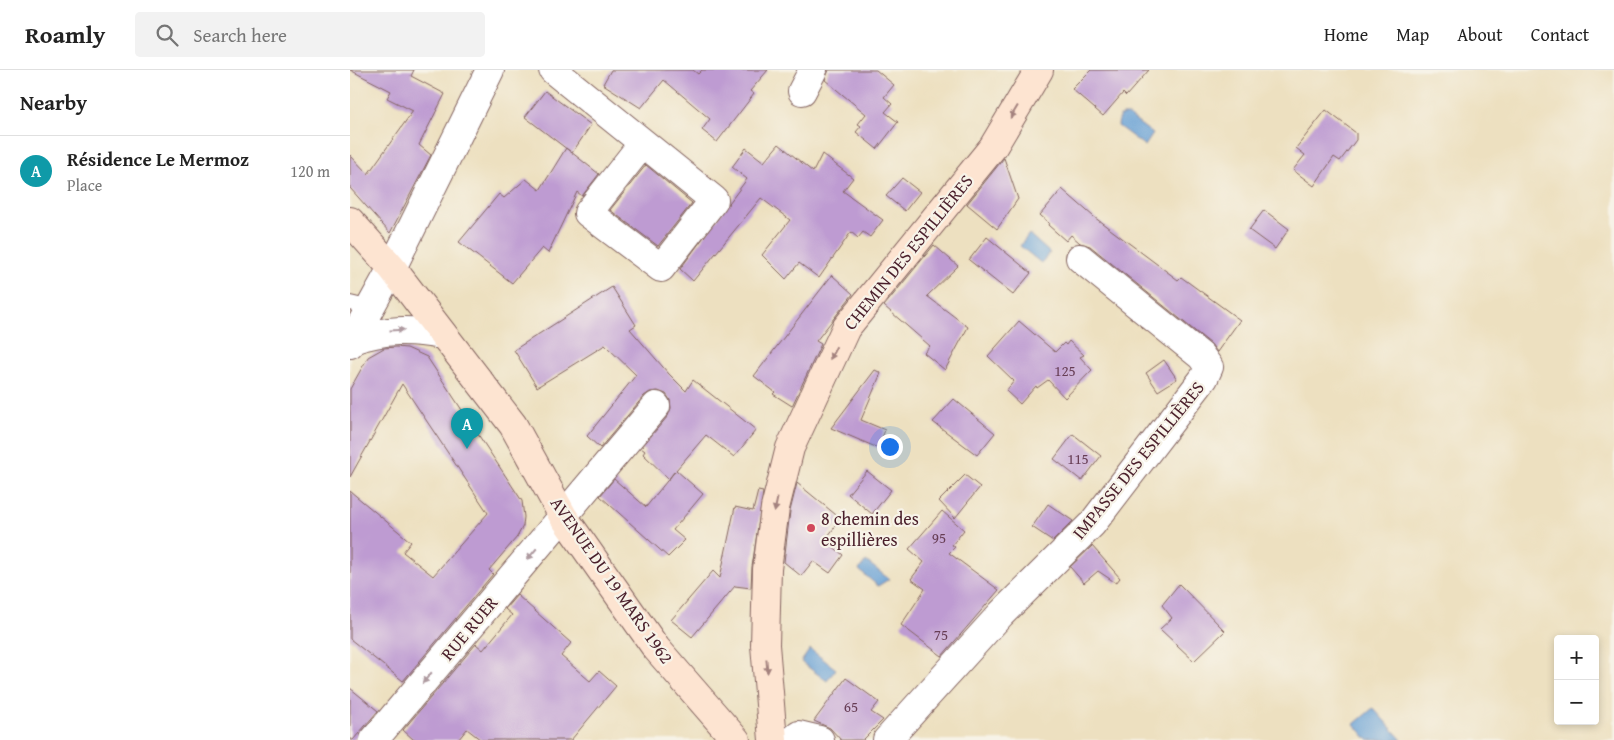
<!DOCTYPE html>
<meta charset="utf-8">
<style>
body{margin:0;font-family:"Gentium Book Plus",serif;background:#f2f2f2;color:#222}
.controls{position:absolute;right:15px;bottom:15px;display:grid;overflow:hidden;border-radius:5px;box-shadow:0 2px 8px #0003}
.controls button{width:45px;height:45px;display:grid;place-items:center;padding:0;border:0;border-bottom:1px solid #e0e0e0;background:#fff;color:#222;font:25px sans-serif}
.you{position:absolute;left:539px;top:376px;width:18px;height:18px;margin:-12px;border:4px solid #fff;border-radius:50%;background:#1a73e8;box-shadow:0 0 0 8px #1a73e833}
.badge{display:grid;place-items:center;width:32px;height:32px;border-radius:50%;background:#d1495b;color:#fff;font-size:16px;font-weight:700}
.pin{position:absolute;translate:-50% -41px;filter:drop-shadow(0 1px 2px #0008)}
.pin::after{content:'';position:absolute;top:26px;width:18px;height:15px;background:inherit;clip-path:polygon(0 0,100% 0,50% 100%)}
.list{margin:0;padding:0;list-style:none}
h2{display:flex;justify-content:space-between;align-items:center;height:65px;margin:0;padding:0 20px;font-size:21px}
h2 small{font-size:16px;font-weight:400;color:#767676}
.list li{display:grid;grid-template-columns:32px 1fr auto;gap:15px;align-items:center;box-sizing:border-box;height:70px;padding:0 20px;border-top:1px solid #e0e0e0}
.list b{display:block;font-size:19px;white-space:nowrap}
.list p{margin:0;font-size:16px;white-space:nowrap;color:#767676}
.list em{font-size:16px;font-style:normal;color:#767676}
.icon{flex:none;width:28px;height:28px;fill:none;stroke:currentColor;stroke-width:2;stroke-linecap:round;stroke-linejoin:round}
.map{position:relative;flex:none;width:1264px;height:670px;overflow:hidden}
header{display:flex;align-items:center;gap:30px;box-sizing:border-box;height:70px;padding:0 25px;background:#fff;border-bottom:1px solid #e0e0e0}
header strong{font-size:24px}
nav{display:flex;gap:28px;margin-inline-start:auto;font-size:18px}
.search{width:350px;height:45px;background:#f2f2f2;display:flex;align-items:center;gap:12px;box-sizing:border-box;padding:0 18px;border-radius:5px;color:#767676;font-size:19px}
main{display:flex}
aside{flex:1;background:#fff}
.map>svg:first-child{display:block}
.water{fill:#659fd4;stroke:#585f80}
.building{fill:#be9bd2}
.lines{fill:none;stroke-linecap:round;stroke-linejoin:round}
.lane-casing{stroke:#83635f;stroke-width:16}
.street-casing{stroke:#83635f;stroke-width:30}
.secondary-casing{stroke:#83635f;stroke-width:30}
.lane{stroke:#fff;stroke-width:14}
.street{stroke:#fff;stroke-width:28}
.secondary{stroke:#fde4d1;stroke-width:28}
.oneway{fill:#a4827e}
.oneway2{fill:#ae9aa0}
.poi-dot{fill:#d1495b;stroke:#f7f3e8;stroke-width:2}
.labels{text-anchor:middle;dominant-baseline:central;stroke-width:4.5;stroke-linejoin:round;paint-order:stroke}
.number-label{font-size:15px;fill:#673e55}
.street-label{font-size:18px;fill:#4a1f2b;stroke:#f7f3e8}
.poi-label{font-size:18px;fill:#4a1f2b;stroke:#f7f3e8;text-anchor:start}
</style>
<header>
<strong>Roamly</strong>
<div class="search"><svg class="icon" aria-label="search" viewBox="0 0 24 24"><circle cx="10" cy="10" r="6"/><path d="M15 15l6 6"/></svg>Search here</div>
<nav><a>Home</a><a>Map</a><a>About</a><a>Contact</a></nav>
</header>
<main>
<aside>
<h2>Nearby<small></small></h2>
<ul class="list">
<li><span class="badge" style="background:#0f9aa8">A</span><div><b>Résidence Le Mermoz</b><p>Place</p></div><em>120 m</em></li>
</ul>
</aside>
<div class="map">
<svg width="1264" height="670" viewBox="0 0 1264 670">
<rect width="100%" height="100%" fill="#f7f3e8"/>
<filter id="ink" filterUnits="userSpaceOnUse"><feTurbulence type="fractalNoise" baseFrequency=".02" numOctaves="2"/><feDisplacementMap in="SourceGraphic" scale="10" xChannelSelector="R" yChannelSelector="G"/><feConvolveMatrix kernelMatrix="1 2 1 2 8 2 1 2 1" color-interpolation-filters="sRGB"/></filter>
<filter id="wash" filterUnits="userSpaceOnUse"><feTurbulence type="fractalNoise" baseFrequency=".0096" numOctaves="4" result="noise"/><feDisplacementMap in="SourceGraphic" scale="20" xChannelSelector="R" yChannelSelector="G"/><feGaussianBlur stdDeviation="1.12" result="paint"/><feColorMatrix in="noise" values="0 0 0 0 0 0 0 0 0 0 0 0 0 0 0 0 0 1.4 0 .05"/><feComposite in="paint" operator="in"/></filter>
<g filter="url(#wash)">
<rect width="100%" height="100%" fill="#ede0c0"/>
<path class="water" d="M773,45H778L803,64L795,76L768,56L769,47Z
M679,164L700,183L691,193L670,176Z
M516,491L539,509L528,516L509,500Z
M460,579L486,599L477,611L451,592Z
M1023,638L1052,670H1018L1004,654Z"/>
<g id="blocks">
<path class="building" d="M0,0H64L61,6L95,24L69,75L81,85L40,163L0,118V85L18,104L63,41L37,28L41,21Z
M261,0H343L348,4L352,0H418L400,21L404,24L367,72L352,60L360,49L314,10L291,38L253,14Z
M479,0H526L544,15L534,27L542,34L535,42L548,52L527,79L506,62L511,56L508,54L516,44L475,10Z
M741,0H799L776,26L773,23L753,46L722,19Z
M195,21L241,55L222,83L175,47Z
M976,40L1006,63V70L990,91L984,87L964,116L943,100L955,85L946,78Z
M429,74L463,102L472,84L503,108L493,121L533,150L520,167L513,162L508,168L501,162L469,208L449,193L436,209L412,185L440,150L411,128L343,211L330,199L397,109L382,97L396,78L414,92Z
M216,78L249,104L232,126L227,122L198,183L192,178L162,213L109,172L149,124L154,128L176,109L190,120Z
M654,88L668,129L647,159L617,134Z
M296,95L342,133L308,176L260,140Z
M552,108L570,122L555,141L536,126Z
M712,119L744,147L828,210L831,207L890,250L867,282L861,274L740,176L730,173L721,165L716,171L698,155L699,153L690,145Z
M914,140L939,159L925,179L899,160Z
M637,167L681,203L663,225L619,190Z
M584,175L608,196L577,226L618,257L595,300L574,283L580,276L534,236Z
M482,205L503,224L466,271L471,274L442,336L423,324L425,322L404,306Z
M262,217L286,255L280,259L319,304L336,321L343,310L406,360L384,387L356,365L326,400L353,424L323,460L335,470L318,487L250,426L264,409L296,437L325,401L319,409L293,384L295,381L291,378L318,346L321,338L320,330L316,324L308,321L300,322L294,326L250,378L237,366L286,305L255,275L187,317L164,280Z
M669,251L705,282L714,273L716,275L719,271L734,285L730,287L742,300L715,328L698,310L687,318L686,316L670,334L656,321L664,311L638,286Z
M46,277L57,278L77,287L172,431L174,447L173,456L167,467L139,500L143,504L53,611L0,569V421L61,472L53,482L83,506L138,443L52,314L0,407V319L18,287L34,278Z
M814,290L827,309L808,321L796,303Z
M525,300L531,303L511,350L535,360L528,378L481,358Z
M604,329L645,363L627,385L583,352Z
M723,364L751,386L732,411L704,389Z
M517,401L541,420L522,444L498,424Z
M615,405L630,417L605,448L589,431Z
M447,413L491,449L475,470L493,485L480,503L463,491L451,506L434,492L440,441Z
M408,421L413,422L402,497L401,518L385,516L342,567L321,550L363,501L370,508L385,437L403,441Z
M698,434L723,451L703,471L682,457Z
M592,441L614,460L602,475L605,477L599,483L649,520L592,586L551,555L575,519L561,509L574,492L559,479Z
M742,476L770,508L766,513L748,501L734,513L720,497Z
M829,514L875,561L844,591L810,559L822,548L812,535Z
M167,525L221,573L211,586L240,611L249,601L266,616L221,670H131L117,659L108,670H64L53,660L126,574L133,580L162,545L155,539Z
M496,608L529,632L521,642L533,650L513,670H491L480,658L464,651Z
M0,618L28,641L3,670H0Z"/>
</g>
</g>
<g filter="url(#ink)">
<use href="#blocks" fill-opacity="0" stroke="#83635f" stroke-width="1"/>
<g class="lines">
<defs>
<path id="lane" d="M0,233L21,238"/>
<path id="street" d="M203,0L364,130L311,198L238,143L293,73
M452,21L463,0
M2,270C36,259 58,259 93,265
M0,274L42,198L140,0
M24,670L306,336
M443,670L449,665L470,670
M537,670L651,544L742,454L854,308L859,297L851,286L730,188"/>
<path id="secondary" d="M0,151L42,198L163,355L213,446L306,578L386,670
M423,670L415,575L417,499L425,438L440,378L496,258L643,77L689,0"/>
</defs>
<use href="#lane" class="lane-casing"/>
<use href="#street" class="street-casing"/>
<use href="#secondary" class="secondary-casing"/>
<use href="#lane" class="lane"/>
<use href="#street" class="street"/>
<use href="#secondary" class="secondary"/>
</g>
<defs><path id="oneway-solid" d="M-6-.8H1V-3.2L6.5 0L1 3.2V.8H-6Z" transform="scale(1.25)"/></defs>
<g class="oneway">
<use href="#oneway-solid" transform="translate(664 42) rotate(121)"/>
<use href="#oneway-solid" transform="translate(483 283) rotate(116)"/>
<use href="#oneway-solid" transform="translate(426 435) rotate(102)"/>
<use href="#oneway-solid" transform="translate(417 596) rotate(85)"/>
</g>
<g class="oneway2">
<use href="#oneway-solid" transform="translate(47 260) rotate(-3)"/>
<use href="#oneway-solid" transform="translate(182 484) rotate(130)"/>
<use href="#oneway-solid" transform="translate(77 608) rotate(130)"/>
</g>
</g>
<circle class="poi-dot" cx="461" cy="458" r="5"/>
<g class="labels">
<g class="number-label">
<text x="715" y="300">125</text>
<text x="728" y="388">115</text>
<text x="589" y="467">95</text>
<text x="591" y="564">75</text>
<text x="501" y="636">65</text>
</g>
<g class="street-label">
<text transform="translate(558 182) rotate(-51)">CHEMIN DES ESPILLIÈRES</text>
<text transform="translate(788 390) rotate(-51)">IMPASSE DES ESPILLIÈRES</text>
<text transform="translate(262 510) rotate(55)">AVENUE DU 19 MARS 1962</text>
<text transform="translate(119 558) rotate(-50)">RUE RUER</text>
</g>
<g class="poi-label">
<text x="471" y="448">8 chemin des<tspan x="471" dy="21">espillières</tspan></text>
</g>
</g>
</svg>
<div class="controls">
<button>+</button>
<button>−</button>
</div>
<div class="you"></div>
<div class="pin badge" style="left:117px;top:379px;background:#0f9aa8">A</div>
</div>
</main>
